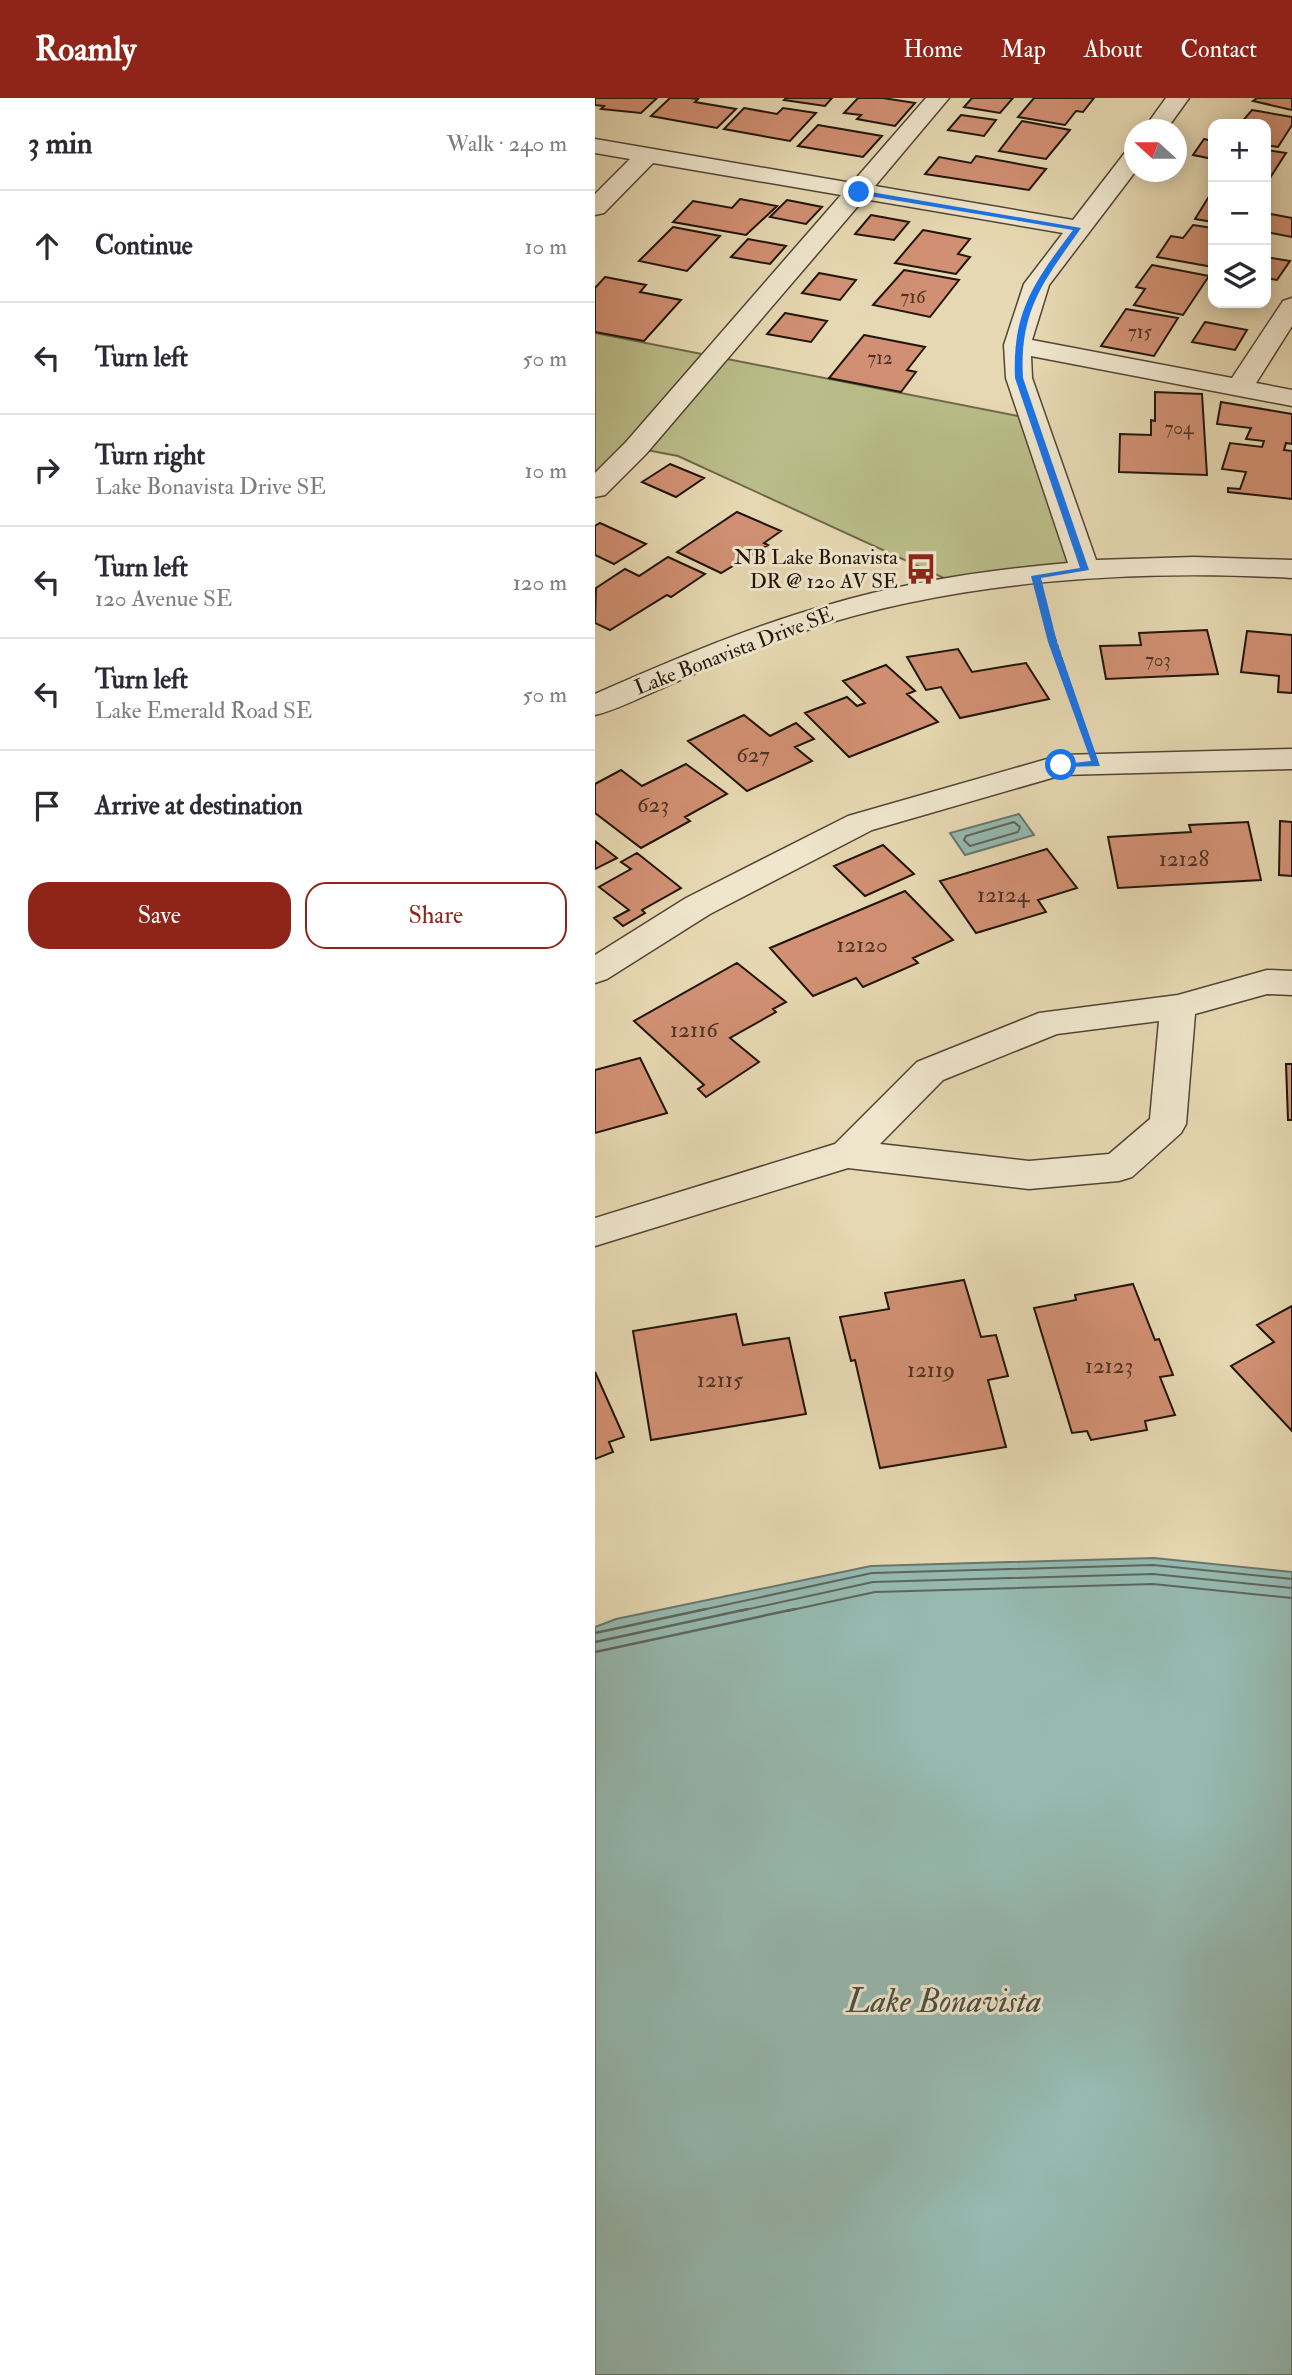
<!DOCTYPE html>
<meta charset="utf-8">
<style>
body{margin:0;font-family:"IM FELL Double Pica",serif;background:#f2f2f3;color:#2b2b33}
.controls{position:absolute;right:21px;top:21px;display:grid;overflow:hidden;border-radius:14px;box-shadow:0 4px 18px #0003}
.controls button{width:63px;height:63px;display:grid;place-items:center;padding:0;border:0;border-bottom:2px solid #e1e1e2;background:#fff;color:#2b2b33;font:35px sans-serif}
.compass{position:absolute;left:529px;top:21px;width:63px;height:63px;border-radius:50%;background:#fff;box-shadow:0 4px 18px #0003;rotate:291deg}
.stop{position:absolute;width:21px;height:21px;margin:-16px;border:5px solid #1a73e8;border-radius:50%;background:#fff}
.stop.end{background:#1a73e8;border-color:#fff;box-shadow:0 2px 7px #0008}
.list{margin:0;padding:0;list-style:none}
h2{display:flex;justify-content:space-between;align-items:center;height:91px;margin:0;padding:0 28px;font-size:30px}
h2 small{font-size:23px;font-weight:400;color:#7c7c81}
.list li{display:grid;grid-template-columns:46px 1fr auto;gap:21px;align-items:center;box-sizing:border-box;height:112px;padding:0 28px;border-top:2px solid #e1e1e2}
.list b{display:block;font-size:26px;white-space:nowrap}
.list p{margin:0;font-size:23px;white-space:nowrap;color:#7c7c81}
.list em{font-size:23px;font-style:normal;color:#7c7c81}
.actions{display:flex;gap:14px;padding:21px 28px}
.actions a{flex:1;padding:16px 0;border:2px solid #8f2418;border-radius:21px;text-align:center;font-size:24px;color:#8f2418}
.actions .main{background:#8f2418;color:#fff}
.icon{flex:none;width:38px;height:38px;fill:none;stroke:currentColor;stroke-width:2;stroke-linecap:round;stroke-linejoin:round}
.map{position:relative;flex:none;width:697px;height:2277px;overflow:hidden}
header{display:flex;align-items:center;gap:42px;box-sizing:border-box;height:98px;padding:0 35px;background:#8f2418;color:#fff}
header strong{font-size:33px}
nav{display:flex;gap:38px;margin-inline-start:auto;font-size:24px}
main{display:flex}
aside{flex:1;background:#fff}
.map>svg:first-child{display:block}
.green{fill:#babd89;stroke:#6e684a;stroke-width:2}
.water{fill:#96b9b0;stroke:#67776e;stroke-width:2}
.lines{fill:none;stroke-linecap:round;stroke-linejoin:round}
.shore-far1{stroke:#5c665d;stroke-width:2}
.shore{stroke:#5c665d;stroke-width:2.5}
.building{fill:#d19073;stroke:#21140a;stroke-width:2}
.minor-casing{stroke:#524534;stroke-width:3}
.path{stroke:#21140a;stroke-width:3.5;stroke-dasharray:4.5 2.5;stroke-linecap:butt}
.minor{fill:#efe6cd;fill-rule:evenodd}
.route{fill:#1a73e8}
.labels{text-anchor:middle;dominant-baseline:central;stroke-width:6;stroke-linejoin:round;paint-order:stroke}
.far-number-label{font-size:19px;fill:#4d3324}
.far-poi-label{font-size:21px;fill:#21140a;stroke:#efe6cd;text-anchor:end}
.far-street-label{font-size:21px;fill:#21140a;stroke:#efe6cd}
.number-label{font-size:23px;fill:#4d3324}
.near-water-label{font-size:33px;font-style:italic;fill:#4a4e44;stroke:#efe6cd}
</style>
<header>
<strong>Roamly</strong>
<nav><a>Home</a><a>Map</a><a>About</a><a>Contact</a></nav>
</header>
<main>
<aside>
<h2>3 min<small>Walk · 240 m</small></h2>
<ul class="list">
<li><svg class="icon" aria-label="ahead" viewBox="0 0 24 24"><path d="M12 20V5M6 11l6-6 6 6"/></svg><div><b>Continue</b></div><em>10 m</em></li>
<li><svg class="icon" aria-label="left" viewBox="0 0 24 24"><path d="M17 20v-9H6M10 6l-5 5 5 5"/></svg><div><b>Turn left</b></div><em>50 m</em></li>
<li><svg class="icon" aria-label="right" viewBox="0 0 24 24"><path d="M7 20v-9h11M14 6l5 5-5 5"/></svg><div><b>Turn right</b><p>Lake Bonavista Drive SE</p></div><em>10 m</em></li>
<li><svg class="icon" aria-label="left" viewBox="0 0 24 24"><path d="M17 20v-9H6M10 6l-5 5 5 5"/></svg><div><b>Turn left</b><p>120 Avenue SE</p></div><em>120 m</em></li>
<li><svg class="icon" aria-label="left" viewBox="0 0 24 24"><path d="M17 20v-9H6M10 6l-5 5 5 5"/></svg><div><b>Turn left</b><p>Lake Emerald Road SE</p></div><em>50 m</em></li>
<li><svg class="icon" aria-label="arrive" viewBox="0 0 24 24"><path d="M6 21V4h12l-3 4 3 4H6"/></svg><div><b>Arrive at destination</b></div></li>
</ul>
<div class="actions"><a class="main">Save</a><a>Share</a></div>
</aside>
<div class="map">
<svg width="697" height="2277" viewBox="0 0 697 2277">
<rect width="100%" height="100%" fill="#e6d8b2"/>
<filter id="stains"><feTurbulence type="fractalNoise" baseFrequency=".00286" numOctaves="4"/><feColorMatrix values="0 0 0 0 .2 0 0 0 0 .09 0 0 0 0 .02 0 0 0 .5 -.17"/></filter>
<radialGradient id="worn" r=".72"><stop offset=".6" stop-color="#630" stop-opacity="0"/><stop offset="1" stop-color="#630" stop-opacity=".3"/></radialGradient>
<path class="green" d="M0,235L438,321L490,472L364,487L83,358L41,350L0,391Z"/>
<path class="water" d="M424,716L439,737L370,757L355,735Z
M559,1460L697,1474V2277H0V1529L21,1521L276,1468Z"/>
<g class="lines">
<path class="shore-far1" d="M419,724L425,729L423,734L375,748L369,742L371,738Z
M102,1513L277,1475L558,1467L697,1481
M145,1513L278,1484L558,1476L697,1490
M192,1513L280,1494L558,1486L697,1500"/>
<path class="shore" d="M0,1535L111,1511
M0,1544L153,1511
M0,1554L200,1511"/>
</g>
<path class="building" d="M0,0H62L46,15L6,11L9,8L0,7Z
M75,0H95L103,1L100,4L141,11L122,30L56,18Z
M191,0H237L230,8L189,2Z
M263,0H288L320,5L300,28L262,21L266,17L249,15Z
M377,0H418L405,15L369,9Z
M439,0H499L488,14L481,13L470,27L423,19Z
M662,0H697V12L658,3Z
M149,10L182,16L188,10L221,15L195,43L129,31Z
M657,12L697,19V27L683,49L671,47V26H645Z
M366,17L401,22L389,38L353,32Z
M427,23L475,32L451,61L404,53Z
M223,27L287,38L268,59L203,48Z
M609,41L618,43V61L598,57Z
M671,52L691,55L671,86Z
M381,58L451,71L434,92L330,76L344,59L376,65Z
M618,92V124L600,121Z
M145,101L182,108L151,137L78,124L98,103L137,110Z
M192,102L227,109L211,126L175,119Z
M676,116L697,120V139L671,134V124Z
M276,117L314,124L299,142L260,136Z
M598,127L618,130V169L562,159L576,138L588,140Z
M78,129L125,138L92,173L44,163Z
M328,132L375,141L363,156L375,159L361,176L300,165Z
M153,141L191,148L175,166L136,159Z
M671,159L695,163L682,182L671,180Z
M557,167L614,178L588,217L539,207L550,191L541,189Z
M309,172L364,182L335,219L278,207Z
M224,175L261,182L245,202L207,195Z
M10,179L51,187L45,194L86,202L49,243L0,234V190Z
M531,211L583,220L559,258L506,248Z
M190,215L232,223L216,244L172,236Z
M610,224L652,232L640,252L597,244Z
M269,237L330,249L312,272L321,274L306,294L234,280Z
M560,294L607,296L612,377L524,374L525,336L556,337V322L560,323Z
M626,304L697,316V346L691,345L689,352L697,353V401L633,394V390L645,391L651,374L627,371L635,345L667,349L669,343L651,341L656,330L622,326Z
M75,366L109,380L81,399L47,384Z
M142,414L186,433L169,445L173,447L126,475L82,454Z
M5,425L51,446L19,466L0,457V428Z
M73,459L110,476L76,499L72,497L15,532L0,525L1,490L30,471L44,478Z
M612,532L623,576L511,581L505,548L546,547L544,535Z
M652,533L697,537V595L683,594L684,578L646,574Z
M363,551L377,574L431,565L454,601L365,620L346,589L331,592L312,559Z
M291,567L320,593L312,596L343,624L254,659L210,615L252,599L262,608L270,605L248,583Z
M149,617L175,638L201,625L219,641L200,649L217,663L152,693L93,643Z
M91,666L132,696L90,719L95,723L46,750L0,715V686L26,672L47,688Z
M685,723L697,724V778L684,777Z
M653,724L666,782L523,790L513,739L596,734L594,727Z
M0,743L22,760L0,771Z
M288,747L319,776L270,798L239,768Z
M452,751L482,790L443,802L451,814L381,835L345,783Z
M42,755L86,790L47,812L50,815L28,828L19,820L34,812L4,789L36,771L26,764Z
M310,793L358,842L318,860L323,865L268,889L261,880L218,898L175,850Z
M142,865L191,904L178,911L181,914L135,940L164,964L111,999L103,991L109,987L39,923Z
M45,960L72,1015L0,1035V972Z
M691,966H697V1022H693Z
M369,1182L386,1239L401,1237L413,1278L393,1282L411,1349L285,1370L260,1262L256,1263L245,1219L294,1211L290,1195Z
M538,1186L560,1242L564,1241L578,1277L565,1279L580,1317L550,1323L552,1332L496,1342L492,1333L477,1335L439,1210L481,1202L480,1197Z
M697,1208V1333L636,1268L679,1244L662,1227Z
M141,1216L148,1247L194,1240L211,1316L56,1342L38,1233Z
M0,1274L29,1339L14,1344L18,1354L0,1361Z"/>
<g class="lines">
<defs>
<path id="minor" d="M331,0H354L280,88L478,122L532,52L540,50V74L454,187L437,242L637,280L688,203L697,200V228L661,285L697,292V308L436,258L437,280L501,462L599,459L697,462V480C542,471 361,482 212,532C165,548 119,567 74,587C50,597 25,611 0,617V596C76,563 153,529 233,507C310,484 393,472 473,465L411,280L409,247L429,186L468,135L269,101L51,356L10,397L0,399V375L31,344L246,97L58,65L9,115L0,117V96L35,61L0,55V41L257,85Z
M571,0H594L571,32H548Z
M697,651V671L467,677L277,732L115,816L12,881L0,885V857L91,800L253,718L466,657Z
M672,872L697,873V897L672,896L600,916L591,1026L586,1035L537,1079L524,1083L434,1091L253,1070L0,1148V1120L240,1046L322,964L444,915L583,897ZM564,923L555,1021L514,1056L434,1063L285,1046L348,982L462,936Z"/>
</defs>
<use href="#minor" class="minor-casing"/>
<path class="path" d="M450,513L488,627"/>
<use href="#minor" class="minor"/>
</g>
<path class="route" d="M264,92L486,130C449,183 424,212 428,280L494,472L446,480L462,544L505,668L466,669L461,667L496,663L453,544L436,478L485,470L420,280C417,213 440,183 478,132L262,96Z"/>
<defs>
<symbol id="bus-bare" viewBox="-9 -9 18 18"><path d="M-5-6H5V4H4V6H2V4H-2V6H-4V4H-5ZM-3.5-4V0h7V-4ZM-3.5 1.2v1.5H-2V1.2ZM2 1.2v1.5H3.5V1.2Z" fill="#8f2418" stroke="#efe6cd" stroke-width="2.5" paint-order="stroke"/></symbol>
</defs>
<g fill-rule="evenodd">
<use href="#bus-bare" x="304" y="449" width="44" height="44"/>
</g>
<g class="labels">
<g class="far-number-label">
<text x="318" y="199">716</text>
<text x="545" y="234">715</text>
<text x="285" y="260">712</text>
<text x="584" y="330">704</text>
<text x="563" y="562">703</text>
</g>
<g class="far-poi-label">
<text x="303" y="459">NB Lake Bonavista<tspan x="303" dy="24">DR @ 120 AV SE</tspan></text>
</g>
<g class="far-street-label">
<text transform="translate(139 553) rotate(-21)">Lake Bonavista Drive SE</text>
</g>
<g class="number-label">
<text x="158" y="656">627</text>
<text x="58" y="706">623</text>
<text x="589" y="760">12128</text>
<text x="408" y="796">12124</text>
<text x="267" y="846">12120</text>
<text x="99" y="931">12116</text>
<text x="514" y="1267">12123</text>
<text x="336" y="1271">12119</text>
<text x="125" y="1281">12115</text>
</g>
<g class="near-water-label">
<text x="349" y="1903">Lake Bonavista</text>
</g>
</g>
<rect width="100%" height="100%" filter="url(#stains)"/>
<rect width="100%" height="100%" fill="url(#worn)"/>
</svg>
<div class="controls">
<button>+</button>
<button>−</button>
<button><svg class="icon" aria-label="layers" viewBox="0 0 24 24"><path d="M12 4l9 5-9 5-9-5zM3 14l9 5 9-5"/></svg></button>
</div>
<svg class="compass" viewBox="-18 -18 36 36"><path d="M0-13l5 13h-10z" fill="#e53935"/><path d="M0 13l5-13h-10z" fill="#7c7c81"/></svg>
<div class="stop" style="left:466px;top:667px"></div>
<div class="stop end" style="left:264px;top:94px"></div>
</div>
</main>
